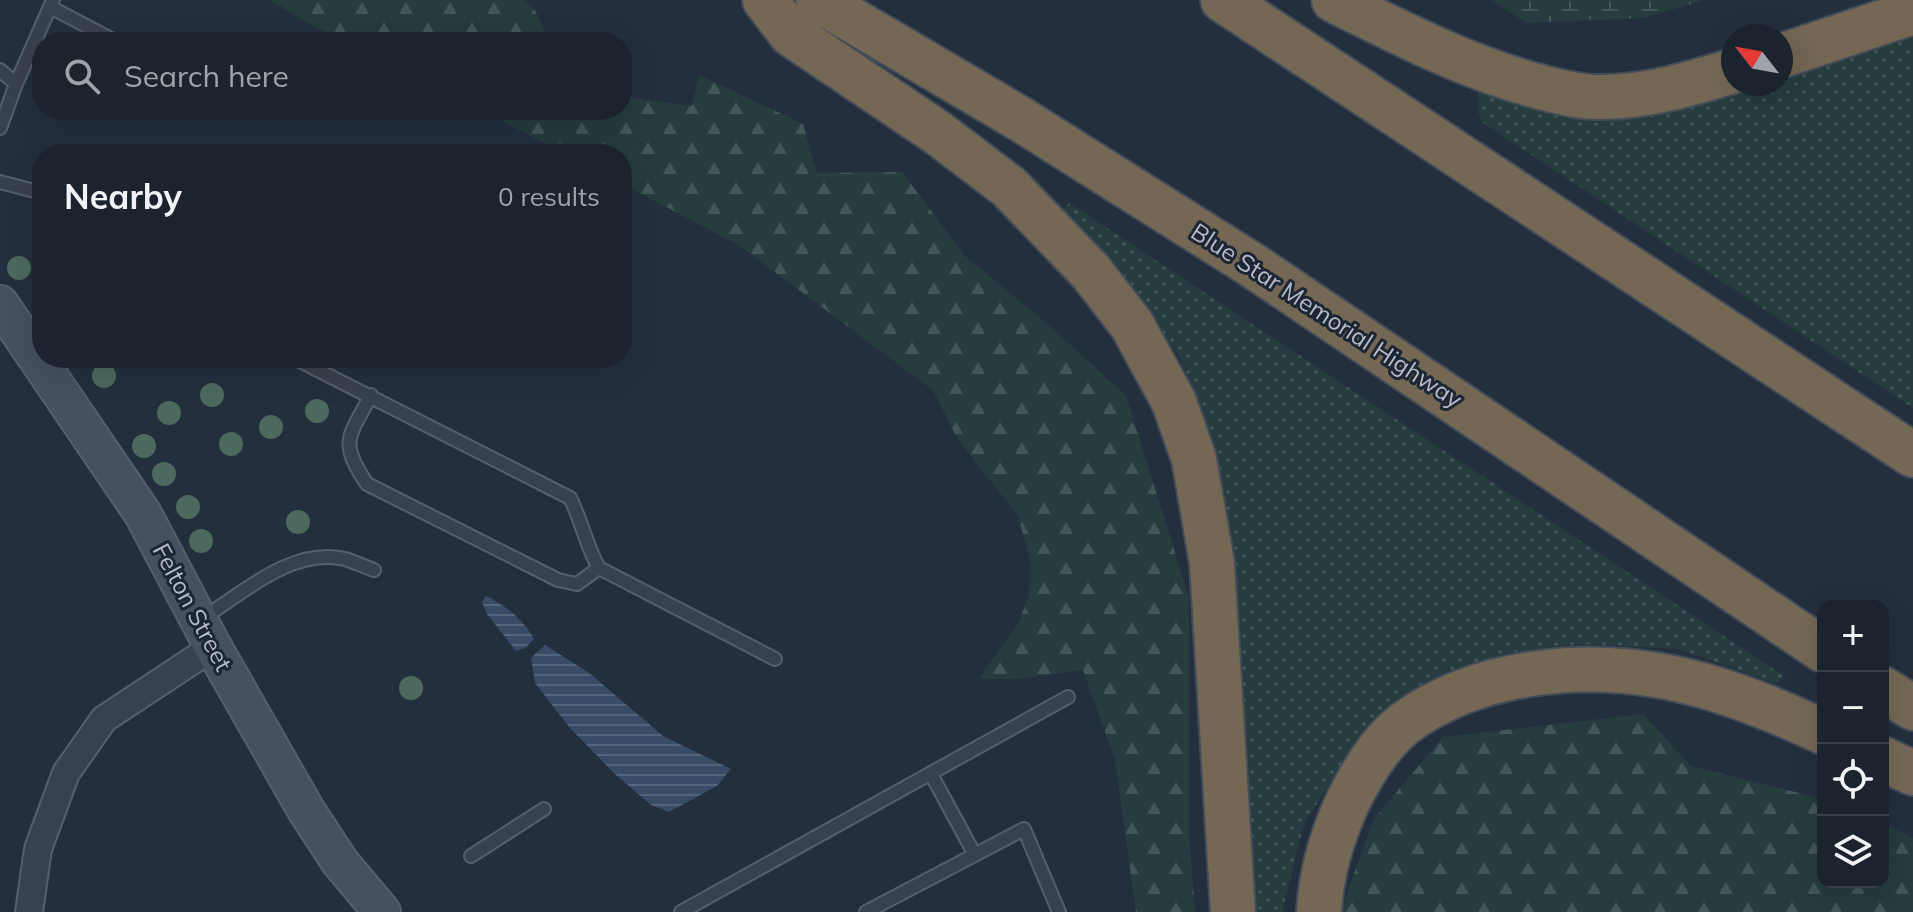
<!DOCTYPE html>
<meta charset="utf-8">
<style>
body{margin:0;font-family:Mulish,sans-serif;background:#242b36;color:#f1f3f6}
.controls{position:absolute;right:24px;bottom:24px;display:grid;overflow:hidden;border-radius:16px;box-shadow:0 8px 32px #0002}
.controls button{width:72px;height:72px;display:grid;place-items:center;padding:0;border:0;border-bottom:2px solid #39404a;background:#1b232e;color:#f1f3f6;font:40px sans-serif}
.compass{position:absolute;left:1721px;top:24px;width:72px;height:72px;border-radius:50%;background:#1b232e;box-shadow:0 8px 32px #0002;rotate:301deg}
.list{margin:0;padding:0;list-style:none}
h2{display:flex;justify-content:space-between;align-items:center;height:104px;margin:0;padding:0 32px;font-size:34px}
h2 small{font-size:26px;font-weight:400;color:#a0a4aa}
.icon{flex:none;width:44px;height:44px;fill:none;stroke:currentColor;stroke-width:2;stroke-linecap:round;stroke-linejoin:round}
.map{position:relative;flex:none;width:1913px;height:912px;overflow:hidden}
.search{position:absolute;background:#1b232e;box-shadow:0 8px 32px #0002;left:32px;top:32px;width:600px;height:88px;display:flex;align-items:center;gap:20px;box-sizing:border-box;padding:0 28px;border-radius:32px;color:#a0a4aa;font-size:30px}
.panel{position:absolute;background:#1b232e;box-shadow:0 8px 32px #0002;left:32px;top:144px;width:600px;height:224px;border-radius:32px}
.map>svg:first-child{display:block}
.grass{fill:url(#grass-dots)}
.forest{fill:url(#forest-firs)}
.wetland{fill:url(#wetland-marsh)}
.water{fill:url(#water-rules)}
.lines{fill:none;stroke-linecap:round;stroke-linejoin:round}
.lane-casing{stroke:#565f6c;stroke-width:16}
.street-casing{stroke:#565f6c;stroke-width:30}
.secondary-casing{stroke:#565f6c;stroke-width:40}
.highway-casing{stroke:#434c59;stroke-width:48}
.lane{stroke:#38414e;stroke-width:12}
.street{stroke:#38414e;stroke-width:26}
.secondary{stroke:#465061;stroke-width:36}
.highway{stroke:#746855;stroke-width:44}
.tree{fill:#4b6a5d}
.labels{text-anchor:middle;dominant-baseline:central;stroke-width:6;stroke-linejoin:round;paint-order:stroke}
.street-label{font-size:24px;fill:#b4bcc9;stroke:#1d2633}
</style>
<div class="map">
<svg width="1913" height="912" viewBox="0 0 1913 912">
<defs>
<pattern id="grass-dots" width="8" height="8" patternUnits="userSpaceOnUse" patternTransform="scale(2)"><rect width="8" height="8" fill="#263c3f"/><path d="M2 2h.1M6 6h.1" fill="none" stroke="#435659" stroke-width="1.8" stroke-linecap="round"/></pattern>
<pattern id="forest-firs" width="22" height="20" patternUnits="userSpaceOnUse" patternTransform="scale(2)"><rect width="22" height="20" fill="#263c3f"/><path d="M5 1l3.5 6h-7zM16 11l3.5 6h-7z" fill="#435659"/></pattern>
<pattern id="wetland-marsh" width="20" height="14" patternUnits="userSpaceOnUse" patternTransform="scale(2)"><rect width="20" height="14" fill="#263c3f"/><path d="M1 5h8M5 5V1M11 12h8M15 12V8" fill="none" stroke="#435659"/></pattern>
<pattern id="water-rules" width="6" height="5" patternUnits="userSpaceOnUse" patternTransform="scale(2)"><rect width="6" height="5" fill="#394c67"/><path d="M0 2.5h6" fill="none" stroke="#53647b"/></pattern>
</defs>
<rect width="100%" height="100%" fill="#242f3e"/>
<path class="grass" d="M1913,35V408L1482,122L1478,111V90L1517,104L1581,110L1713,98L1754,84H1781V75Z
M1069,203L1783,675L1777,684L1679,649L1580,644L1506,653L1419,690L1358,742L1304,823L1282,912H1254L1234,569L1214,443L1179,356L1119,276L1057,216Z"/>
<path class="forest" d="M271,0H524L534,9L551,42H345L304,21Z
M699,75L803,124L817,173L902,172L965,256L1050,326L1126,396L1189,597V834L1195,912H1136L1115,760L1083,670L1017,679H979L1018,624L1029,595L1030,559L1018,516L957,438L933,390L737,244L622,184V154H565L481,110H622V96L692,106Z
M1643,714L1691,766L1823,799V882H1883V823L1913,838V912H1340L1374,819L1443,737Z"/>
<path class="wetland" d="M1491,0H1705L1643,18L1527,23Z"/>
<path class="water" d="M486,596C506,606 522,618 534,639L525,648L516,651L487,614L482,602Z
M545,645L588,672L663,736L731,769L717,786L669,812L651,805L616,775L570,728L535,683L531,658Z"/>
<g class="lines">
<defs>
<path id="lane" d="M50,7L117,42
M0,70L16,84
M0,128L16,84L53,0
M0,182L42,193
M294,358L570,498C582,521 586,546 599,568L775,659
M371,395C349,437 338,441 367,484L558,580L577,584L599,568
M203,618C244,592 293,547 345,559C355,562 365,567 374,570
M931,774L975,855
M471,856L544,809
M681,912L1068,697
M866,912L1024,829L1059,912"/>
<path id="street" d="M29,912L38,849L66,773L104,719L213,647"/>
<path id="secondary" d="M0,304L143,514L213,647L306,810L340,862L382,912"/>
<path id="highway" d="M765,0L791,34L938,133L1009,187L1091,272L1132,325L1174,402L1194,459L1212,563L1233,912
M818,0L1022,120L1252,265L1823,650
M1223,0L1913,455
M1334,0C1404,35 1472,70 1548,89C1565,93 1584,98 1602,97C1647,97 1690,84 1733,71
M1781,56L1913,12
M1883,689L1913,708
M1883,759L1913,773
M1319,912C1321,873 1332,836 1348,801C1362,773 1380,742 1405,723C1476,671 1578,661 1662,676C1718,686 1772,708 1823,732"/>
</defs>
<use href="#lane" class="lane-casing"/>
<use href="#street" class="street-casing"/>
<use href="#secondary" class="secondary-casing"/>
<use href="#highway" class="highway-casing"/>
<use href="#lane" class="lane"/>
<use href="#street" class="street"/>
<use href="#secondary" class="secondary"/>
<use href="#highway" class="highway"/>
</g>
<g class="tree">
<circle cx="19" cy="268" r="12"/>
<circle cx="104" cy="376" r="12"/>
<circle cx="212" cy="395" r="12"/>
<circle cx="317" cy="411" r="12"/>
<circle cx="169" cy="413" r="12"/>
<circle cx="271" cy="427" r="12"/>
<circle cx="231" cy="444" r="12"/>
<circle cx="144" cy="446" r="12"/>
<circle cx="164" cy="474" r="12"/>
<circle cx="188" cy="507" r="12"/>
<circle cx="298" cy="522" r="12"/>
<circle cx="201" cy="541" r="12"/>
<circle cx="411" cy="688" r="12"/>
</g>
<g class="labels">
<g class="street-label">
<text transform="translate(1327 315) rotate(33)">Blue Star Memorial Highway</text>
<text transform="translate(193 607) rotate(62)">Felton Street</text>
</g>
</g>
</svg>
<div class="controls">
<button>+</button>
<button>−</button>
<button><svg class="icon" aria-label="locate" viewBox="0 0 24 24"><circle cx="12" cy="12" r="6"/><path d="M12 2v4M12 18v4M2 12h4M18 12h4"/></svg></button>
<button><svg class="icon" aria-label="layers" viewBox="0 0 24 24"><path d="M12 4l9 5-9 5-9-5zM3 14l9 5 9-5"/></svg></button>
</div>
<svg class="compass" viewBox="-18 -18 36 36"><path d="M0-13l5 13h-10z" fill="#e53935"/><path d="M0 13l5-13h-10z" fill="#a0a4aa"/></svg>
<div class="search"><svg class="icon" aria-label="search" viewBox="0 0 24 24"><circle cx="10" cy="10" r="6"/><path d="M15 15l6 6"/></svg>Search here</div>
<section class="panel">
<h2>Nearby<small>0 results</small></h2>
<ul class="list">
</ul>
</section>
</div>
